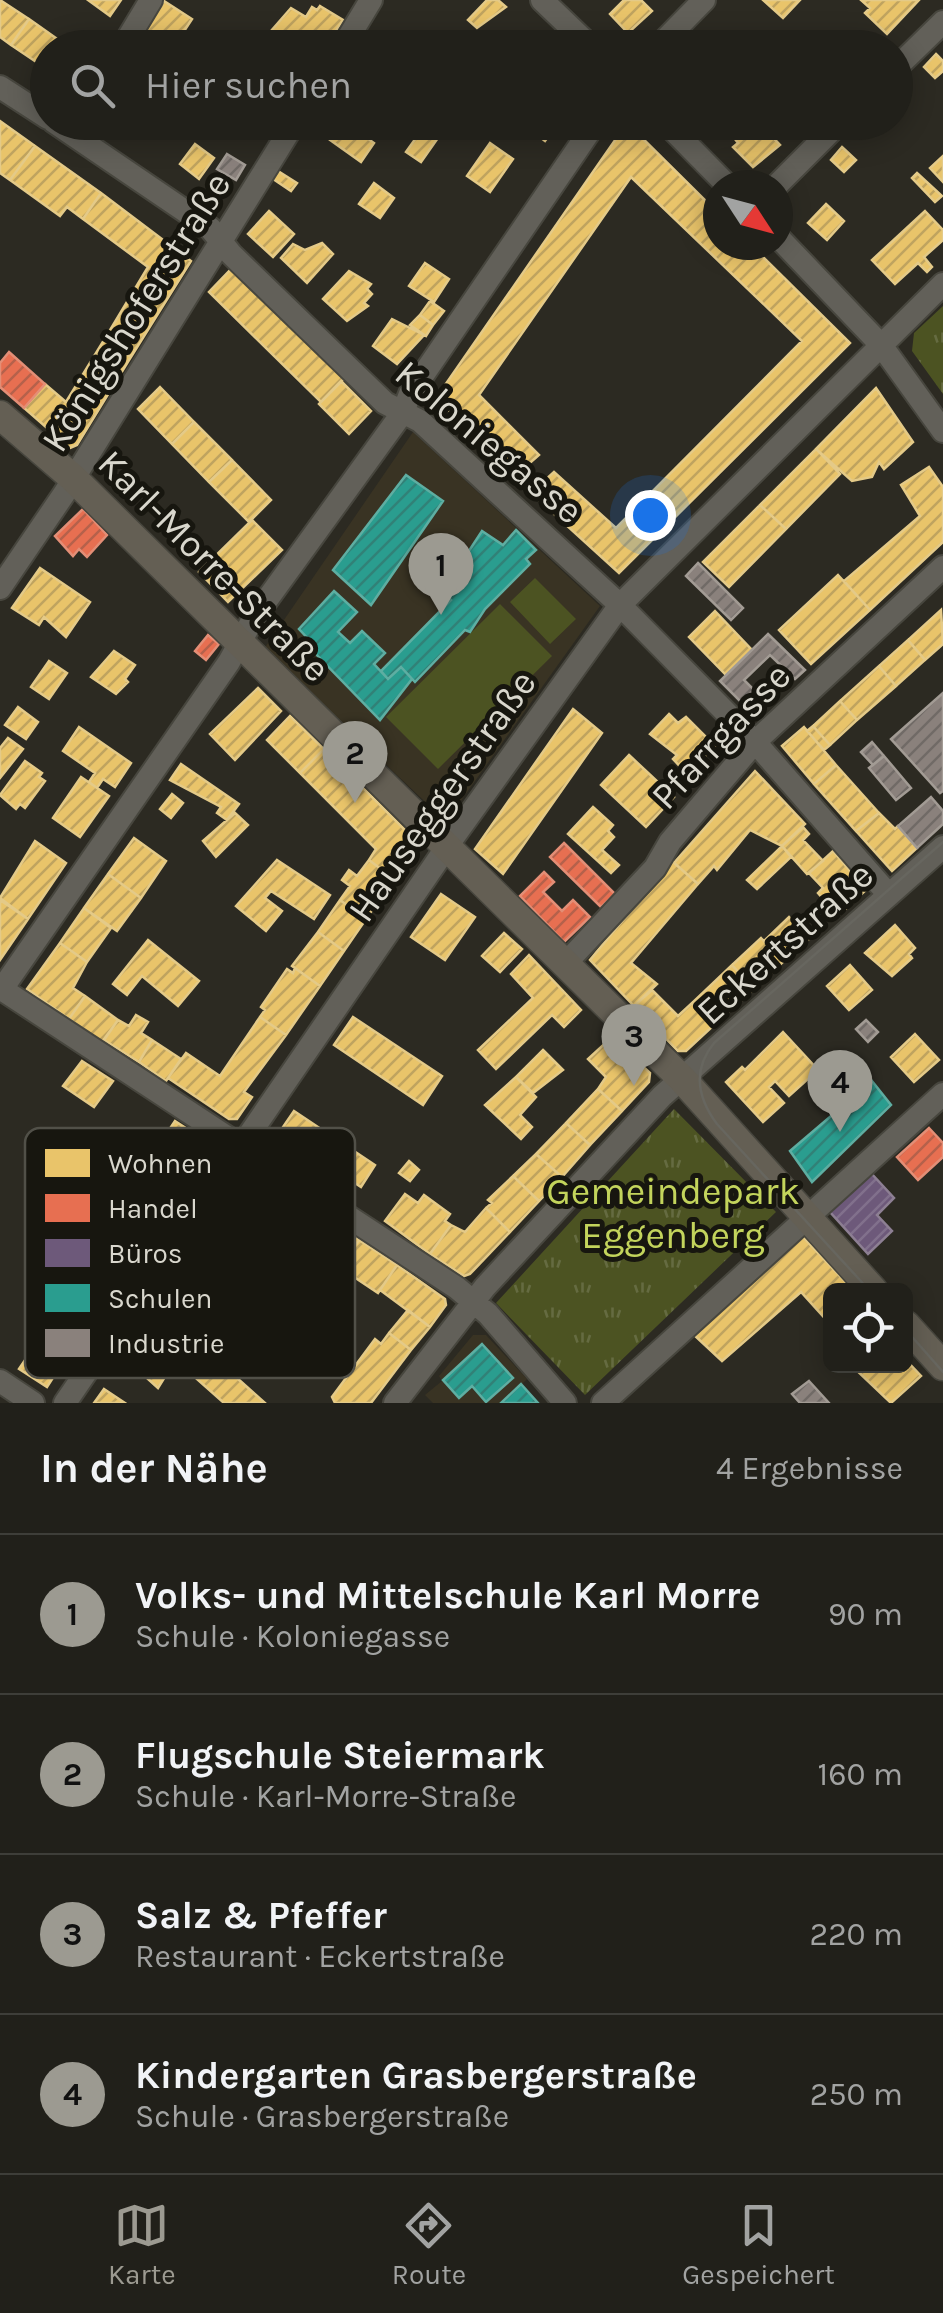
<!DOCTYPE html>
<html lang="de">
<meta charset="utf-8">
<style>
body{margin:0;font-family:Karla,sans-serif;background:#292823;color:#f1f3f6}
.controls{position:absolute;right:30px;bottom:30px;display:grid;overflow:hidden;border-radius:15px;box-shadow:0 5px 25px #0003}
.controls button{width:90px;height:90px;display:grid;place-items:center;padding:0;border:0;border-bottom:2px solid #3e3e39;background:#21201a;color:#f1f3f6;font:50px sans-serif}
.compass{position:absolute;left:703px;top:170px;width:90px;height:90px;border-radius:50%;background:#21201a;box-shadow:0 5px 25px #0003;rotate:126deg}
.you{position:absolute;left:650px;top:515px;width:35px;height:35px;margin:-25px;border:8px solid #fff;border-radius:50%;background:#1a73e8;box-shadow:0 0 0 15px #1a73e833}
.badge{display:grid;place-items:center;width:65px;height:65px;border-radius:50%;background:#9c9a91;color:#111;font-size:32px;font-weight:700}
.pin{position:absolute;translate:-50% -82px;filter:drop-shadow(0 2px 5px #0008)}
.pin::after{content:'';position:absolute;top:52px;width:35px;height:30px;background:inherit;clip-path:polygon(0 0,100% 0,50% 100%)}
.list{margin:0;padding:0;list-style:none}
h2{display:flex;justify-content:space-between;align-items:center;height:130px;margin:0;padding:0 40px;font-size:42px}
h2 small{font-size:32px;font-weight:400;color:#a2a3a2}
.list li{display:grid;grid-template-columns:65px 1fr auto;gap:30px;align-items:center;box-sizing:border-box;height:160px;padding:0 40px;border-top:2px solid #3e3e39}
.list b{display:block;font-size:38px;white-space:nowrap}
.list p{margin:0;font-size:32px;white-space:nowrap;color:#a2a3a2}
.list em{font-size:32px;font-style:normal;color:#a2a3a2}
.icon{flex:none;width:55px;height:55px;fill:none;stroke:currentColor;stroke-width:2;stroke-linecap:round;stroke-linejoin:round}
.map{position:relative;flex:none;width:943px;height:1403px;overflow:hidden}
.search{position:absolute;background:#21201a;box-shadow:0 5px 25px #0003;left:30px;right:30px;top:30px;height:110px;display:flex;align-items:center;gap:25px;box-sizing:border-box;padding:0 35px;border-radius:55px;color:#a2a3a2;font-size:38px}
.sheet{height:770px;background:#21201a}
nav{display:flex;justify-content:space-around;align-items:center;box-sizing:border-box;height:140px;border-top:2px solid #3e3e39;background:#21201a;font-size:28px;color:#a2a3a2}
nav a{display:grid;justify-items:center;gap:5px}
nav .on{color:#9c9a91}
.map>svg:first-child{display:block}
.education{fill:#393323}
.grass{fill:#4c5322}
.park{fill:url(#park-tufts)}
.homes{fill:url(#homes-hatch);stroke:#e4ca88;stroke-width:2.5}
.shops{fill:url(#shops-hatch);stroke:#e38e76;stroke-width:2.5}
.offices{fill:url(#offices-hatch);stroke:#8d7f93;stroke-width:2.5}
.schools{fill:url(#schools-hatch);stroke:#5eaea2;stroke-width:2.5}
.industry{fill:url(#industry-hatch);stroke:#a29b94;stroke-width:2.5}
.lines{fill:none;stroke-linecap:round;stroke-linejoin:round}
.minor-casing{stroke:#47463e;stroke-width:26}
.major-casing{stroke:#47463e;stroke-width:31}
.minor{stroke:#626059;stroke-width:22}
.major{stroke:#645f54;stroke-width:28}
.tram{stroke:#67665f;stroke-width:2.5}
.labels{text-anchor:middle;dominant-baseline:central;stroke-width:10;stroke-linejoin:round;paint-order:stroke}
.street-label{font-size:38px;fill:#d9d7cd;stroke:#17160f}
.park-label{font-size:38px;fill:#c3d45c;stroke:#17160f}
.key{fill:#17160f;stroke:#515048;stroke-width:2.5}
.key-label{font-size:28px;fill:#d9d7cd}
</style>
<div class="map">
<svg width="943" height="1403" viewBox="0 0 943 1403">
<defs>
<pattern id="park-tufts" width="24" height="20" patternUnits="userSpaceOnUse" patternTransform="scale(2.5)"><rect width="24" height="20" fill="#4c5322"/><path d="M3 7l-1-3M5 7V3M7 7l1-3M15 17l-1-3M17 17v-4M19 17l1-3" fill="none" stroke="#656b41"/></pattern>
<pattern id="homes-hatch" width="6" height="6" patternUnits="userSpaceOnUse" patternTransform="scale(2.5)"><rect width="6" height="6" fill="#e9c46a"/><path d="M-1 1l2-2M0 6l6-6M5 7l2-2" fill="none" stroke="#bfa35f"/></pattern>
<pattern id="shops-hatch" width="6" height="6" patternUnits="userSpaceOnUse" patternTransform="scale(2.5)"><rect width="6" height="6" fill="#e76f51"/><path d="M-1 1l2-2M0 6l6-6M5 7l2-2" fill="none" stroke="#b5614b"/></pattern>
<pattern id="offices-hatch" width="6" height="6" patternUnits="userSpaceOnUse" patternTransform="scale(2.5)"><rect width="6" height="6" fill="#6d597a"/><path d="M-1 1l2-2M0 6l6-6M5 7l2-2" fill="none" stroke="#81708c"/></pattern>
<pattern id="schools-hatch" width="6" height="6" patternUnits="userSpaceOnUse" patternTransform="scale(2.5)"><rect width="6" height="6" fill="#2a9d8f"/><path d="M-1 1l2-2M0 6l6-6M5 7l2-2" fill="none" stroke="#318177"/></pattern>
<pattern id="industry-hatch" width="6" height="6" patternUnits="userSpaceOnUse" patternTransform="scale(2.5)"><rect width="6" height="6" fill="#8a817c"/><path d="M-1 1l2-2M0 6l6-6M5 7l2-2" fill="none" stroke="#706a66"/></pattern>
</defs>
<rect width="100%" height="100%" fill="#2c2a22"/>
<path class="education" d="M413,432L600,606L450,816L438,814L264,649Z
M473,1335H486L527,1379L521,1385L538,1403H433L425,1395L442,1381L439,1376Z"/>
<path class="grass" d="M535,578L576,619L550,644L510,602Z
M500,604L552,656L438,769L386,717Z"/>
<path class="park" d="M943,306V394L912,351L914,333Z
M674,1109L776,1212L585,1395L496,1303Z"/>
<path class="homes" d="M0,0L29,19L11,45L0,37Z
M88,0H121L110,16Z
M487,0H498L506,7L477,28L468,20Z
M624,0H641L652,11L628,33L610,14Z
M763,0H800L783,18Z
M861,0H919L887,34L865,13L870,8Z
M164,1L192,19L173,48H135Z
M320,6L343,20L328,43L315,35L307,48H278L264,39L291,8L306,17L312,7L317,10Z
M29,19L70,48H48V70L11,45Z
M936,54L943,61V71L935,78L924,67Z
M0,121L35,146L10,180L0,173Z
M335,122L364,127L360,133L374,143L361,162L330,140L332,137L328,133Z
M394,122H423L440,135L421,162L406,152L416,138Z
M532,122L550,134L545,141L528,128Z
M722,122H758L780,145L753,167L733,147L738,143Z
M627,123L718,213V245H751L850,343L619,573L531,493L554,472L616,528L802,341L631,177L479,395L539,455L516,475L436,398Z
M490,143L513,159L490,192L467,176Z
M195,144L214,158L199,179L180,164Z
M35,146L101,193L83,219L67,207L60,216L10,180Z
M842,147L856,160L844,172L831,160Z
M943,156V182L930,168Z
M278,171L297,183L291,191L273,179Z
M917,173L942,196L935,202L912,178Z
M374,183L394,198L380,218L359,204Z
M101,193L191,261L131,357L104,340L148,267L83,219Z
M826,204L844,221L827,240L808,223Z
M269,211L294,234L273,257L248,234Z
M925,211L943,230V240L924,257L932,267L927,272L918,263L895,284L872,260Z
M322,243L333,254L307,283L281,258L293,244L305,250Z
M425,263L449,279L434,302L409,286Z
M232,268L344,379L321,402L209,292Z
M349,271L371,284L367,289L372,294L364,303L368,306L347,321L323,299Z
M430,301L444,311L433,325L420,315Z
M420,315L433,325L426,336L410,325Z
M392,319L424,335L397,364L373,346Z
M104,340L131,357L77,445L70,448L24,408L45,384L66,402Z
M341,381L371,411L349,434L319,404Z
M160,387L194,422L172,444L138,409Z
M876,388L913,442L884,469L879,462L872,477L852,481L816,449Z
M194,422L232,460L209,482L172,444Z
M816,449L840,474L786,529L760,505Z
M232,460L271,500L249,522L209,482Z
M929,467L943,487V542L870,610L844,581L920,516L901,485Z
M760,505L786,529L729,587L703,562Z
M252,520L282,550L228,602L199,572Z
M40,568L90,602L66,637L44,617L39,625L12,608Z
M838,575L870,610L811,664L779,630Z
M941,610L943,644L925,660L908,640Z
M715,611L752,650L726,675L689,637Z
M908,640L925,660L896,686L879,666Z
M114,651L135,665L125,679L128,682L116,694L91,677Z
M49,661L67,673L49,699L31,687Z
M879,666L896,686L857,720L840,701Z
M258,688L281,711L235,760L210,734Z
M840,701L857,720L830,745L813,726Z
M18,707L38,722L26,739L5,725Z
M573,709L602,733L503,874L475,849Z
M669,714L678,723L686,717L715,746L687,774L673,759L677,755L650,734Z
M290,716L324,749L300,773L267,740Z
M813,726L830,745L824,750L807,731Z
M79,727L131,763L115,787L103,779L97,788L89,782L95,773L63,751Z
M804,727L836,765L814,784L782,746Z
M8,738L23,749L0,778V748Z
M324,749L416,841L394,879L369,860L376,849L300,773Z
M629,755L674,797L646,827L601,785Z
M25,761L42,773L39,777L45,781L25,808L20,804L16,809L0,795Z
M181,764L239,804L227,820L217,813L221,807L170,780Z
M836,765L879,813L856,831L814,784Z
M755,771L805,824L782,846L750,830L717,870L714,866L698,884L674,863Z
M81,777L109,796L80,837L53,818Z
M172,794L183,803L171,818L160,809Z
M593,807L613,825L608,831L614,837L602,850L619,865L611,873L568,834Z
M235,813L248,825L216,857L203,841Z
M879,813L895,829L898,826L917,848L892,871L856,831Z
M803,827L809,834L803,840L823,861L807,874L782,846Z
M134,838L166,861L141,898L108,874Z
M35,841L66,863L28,919L0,898Z
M782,846L791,857L757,889L747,880Z
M833,851L866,890L838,916L818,893L823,888L809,873Z
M277,860L330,895L314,919L271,891L265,898L282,911L266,931L236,906Z
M369,860L394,879L366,919L340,900L350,886L342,880L349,870L357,876Z
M672,861L698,884L631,963L657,984L634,1006L590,960Z
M108,874L141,898L117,931L84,908Z
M441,894L475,917L445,960L411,937Z
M0,900L28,919L0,960Z
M340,900L366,919L344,951L318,932Z
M84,908L111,928L87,962L60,943Z
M789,917L809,939L783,962L764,941Z
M895,925L915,948L909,954L912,958L892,976L865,953Z
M318,932L344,951L320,986L292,966Z
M504,933L522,949L500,972L482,956Z
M761,938L783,962L754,989L732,965Z
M148,940L199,981L178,1006L142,976L127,995L113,984Z
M60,943L87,962L73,988L85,996L69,1019L27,989Z
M529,955L581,1010L564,1027L552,1015L496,1069L478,1050L533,998L511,974Z
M732,965L754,989L713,1026L692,1003Z
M850,965L872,990L849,1010L827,986Z
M295,968L320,986L286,1035L260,1017L265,1010L261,1007L287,969L293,973Z
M652,990L678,1016L692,1003L713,1026L686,1051H678L634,1006Z
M85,996L118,1020L102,1042L69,1019Z
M136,1015L148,1022L141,1033L152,1040L139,1062L104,1040L118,1020L129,1026Z
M260,1017L286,1035L244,1092L252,1097L237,1119H229L168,1078L186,1053L220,1076Z
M353,1017L442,1076L423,1105L334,1045Z
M783,1032L818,1070L789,1096L775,1081L769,1087L784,1103L763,1122L726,1082L742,1067L745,1070Z
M915,1034L939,1060L914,1082L891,1057Z
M612,1037L650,1073L649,1082L622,1111L598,1089L606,1077L588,1059Z
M152,1040L181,1059L166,1081L139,1062Z
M543,1050L563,1070L533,1093L516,1077Z
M82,1061L113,1081L94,1107L63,1086Z
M516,1077L536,1097L520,1115L532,1127L521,1139L485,1105Z
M598,1089L622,1111L590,1145L566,1123Z
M294,1111L336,1139L321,1161L279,1133Z
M175,1121L220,1150L198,1180L155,1151Z
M566,1123L590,1145L562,1177L536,1154Z
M336,1139L375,1165L361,1187L321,1161Z
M536,1154L562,1177L539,1201L513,1176Z
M409,1161L419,1170L410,1181L399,1173Z
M513,1176L539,1201L510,1232L486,1208L492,1203L488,1200Z
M405,1194L418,1203L424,1195L450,1214L445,1221L451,1225L430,1254L385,1221Z
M486,1208L510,1232L470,1274L464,1276L430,1254L451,1225L465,1232Z
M333,1223L359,1240L343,1263L336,1258L333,1263L314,1250Z
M802,1236L853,1290H830V1324L801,1292L722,1361L693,1334Z
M359,1240L397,1265L378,1293L348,1273L351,1269L343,1263Z
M397,1265L445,1299L446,1305L430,1327L380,1290Z
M408,1310L430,1327L411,1350L389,1333Z
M389,1333L411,1350L371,1403H335L332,1397L375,1339L381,1344Z
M139,1342L173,1364L158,1388L127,1360Z
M36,1344L63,1362L47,1387L19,1369Z
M199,1344L265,1403H224L181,1365Z
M906,1360L921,1376L891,1403L852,1366H906Z
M104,1389L125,1403H94Z"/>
<path class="shops" d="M9,352L45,384L24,408L0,387V363Z
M83,509L107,535L87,557L79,549L73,556L55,536Z
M208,635L219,644L206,660L195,651Z
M564,843L615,894L601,907L550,857Z
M544,872L554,882L543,892L562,911L573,900L590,917L564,942L520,896Z
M929,1128L943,1143V1157L918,1180L897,1157Z"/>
<path class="offices" d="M871,1173L894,1198L877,1215L892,1231L868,1254L830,1212Z"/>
<path class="schools" d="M406,475L443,501L371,605L333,570Z
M516,530L536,550L526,559L530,564L485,609L470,632L465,630L415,682L401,667L388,679L381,671L451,600L442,592L482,531L503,545Z
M334,591L357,612L338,632L350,643L362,631L385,653L374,664L388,679L401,667L412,679L380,720L310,648L313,644L299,629Z
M872,1081L891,1105L812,1182L790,1151Z
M482,1344L513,1378L486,1402L472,1386L459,1398L443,1380Z
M521,1384L538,1403H501Z"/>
<path class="industry" d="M227,154L245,165L236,180L217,169Z
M698,563L743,608L731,620L686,576Z
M768,634L805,670L795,679L770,655L744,680L768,704L758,713L751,712L720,681Z
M943,693V791L940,793L891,739Z
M872,742L884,756L873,765L861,752Z
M884,756L911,788L896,800L869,768Z
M931,797L943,811V824L917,848L898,826Z
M866,1020L878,1032L868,1042L856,1029Z
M809,1381L829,1403H800L792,1394Z"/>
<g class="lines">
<defs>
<path id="minor" d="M542,0L592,48
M122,48L151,0
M342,48L371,0
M657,48L704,0
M896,68L943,22
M0,87L48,118
M54,122L210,228L231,254L385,403L420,421L620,605L755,742L889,895
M665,122L727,185
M777,185L840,122
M778,237L881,345L943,431
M0,588L64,494L295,122
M565,964L655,868L670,842L755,742L943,567
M0,988L457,1288L488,1314L565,1403
M2,989L229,662L253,619L403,412L410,394L596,122
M0,1381L33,1403
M65,1403L455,835L620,605L943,284
M395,1403L485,1287L662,1096L943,847
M603,1403L943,1094"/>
<path id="major" d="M0,415L73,478L683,1080L873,1290
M906,1325L943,1366"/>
</defs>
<use href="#minor" class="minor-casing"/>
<use href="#major" class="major-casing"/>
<use href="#minor" class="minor"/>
<use href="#major" class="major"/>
<path class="tram" d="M869,1290L717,1124C697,1097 692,1070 714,1043L943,842
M906,1330L943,1372"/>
</g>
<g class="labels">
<g class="street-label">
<text transform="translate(136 312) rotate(-58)">Königshoferstraße</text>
<text transform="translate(489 442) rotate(40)">Koloniegasse</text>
<text transform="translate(214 566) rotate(45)">Karl-Morre-Straße</text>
<text transform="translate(721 736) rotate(-47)">Pfarrgasse</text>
<text transform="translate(442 796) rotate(-55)">Hauseggerstraße</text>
<text transform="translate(785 943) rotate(-42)">Eckertstraße</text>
</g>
<g class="park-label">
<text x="673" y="1191">Gemeindepark<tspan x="673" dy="44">Eggenberg</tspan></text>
</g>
</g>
<rect x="25" y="1128" width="330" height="250" rx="15" class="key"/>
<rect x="45" y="1149" width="45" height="28" fill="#e9c46a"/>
<rect x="45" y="1194" width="45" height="28" fill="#e76f51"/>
<rect x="45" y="1239" width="45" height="28" fill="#6d597a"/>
<rect x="45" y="1284" width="45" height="28" fill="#2a9d8f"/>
<rect x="45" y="1329" width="45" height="28" fill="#8a817c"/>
<g class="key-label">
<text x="108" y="1173">Wohnen</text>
<text x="108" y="1218">Handel</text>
<text x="108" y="1263">Büros</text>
<text x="108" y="1308">Schulen</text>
<text x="108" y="1353">Industrie</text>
</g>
</svg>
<div class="controls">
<button><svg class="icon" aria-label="locate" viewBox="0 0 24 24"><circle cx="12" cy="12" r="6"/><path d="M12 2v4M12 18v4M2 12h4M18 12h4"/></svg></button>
</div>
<svg class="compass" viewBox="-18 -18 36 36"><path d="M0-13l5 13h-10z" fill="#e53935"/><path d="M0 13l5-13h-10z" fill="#a2a3a2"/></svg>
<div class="you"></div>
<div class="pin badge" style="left:441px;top:615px">1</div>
<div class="pin badge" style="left:355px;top:803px">2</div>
<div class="pin badge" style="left:634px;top:1086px">3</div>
<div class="pin badge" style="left:840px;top:1132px">4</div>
<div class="search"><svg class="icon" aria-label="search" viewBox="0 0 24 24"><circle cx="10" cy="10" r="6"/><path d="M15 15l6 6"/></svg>Hier suchen</div>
</div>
<section class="sheet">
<h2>In der Nähe<small>4 Ergebnisse</small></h2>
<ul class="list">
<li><span class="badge">1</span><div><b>Volks- und Mittelschule Karl Morre</b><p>Schule · Koloniegasse</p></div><em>90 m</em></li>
<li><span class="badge">2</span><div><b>Flugschule Steiermark</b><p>Schule · Karl-Morre-Straße</p></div><em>160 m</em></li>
<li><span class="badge">3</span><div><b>Salz &amp; Pfeffer</b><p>Restaurant · Eckertstraße</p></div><em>220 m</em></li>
<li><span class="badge">4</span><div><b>Kindergarten Grasbergerstraße</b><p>Schule · Grasbergerstraße</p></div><em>250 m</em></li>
</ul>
</section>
<nav>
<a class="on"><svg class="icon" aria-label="map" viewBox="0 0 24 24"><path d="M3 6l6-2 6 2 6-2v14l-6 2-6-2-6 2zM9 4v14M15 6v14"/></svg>Karte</a>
<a><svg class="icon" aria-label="directions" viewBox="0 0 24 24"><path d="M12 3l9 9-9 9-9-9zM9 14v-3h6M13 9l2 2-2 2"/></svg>Route</a>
<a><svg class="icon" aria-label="saved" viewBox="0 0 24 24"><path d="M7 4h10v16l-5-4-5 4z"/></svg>Gespeichert</a>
</nav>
